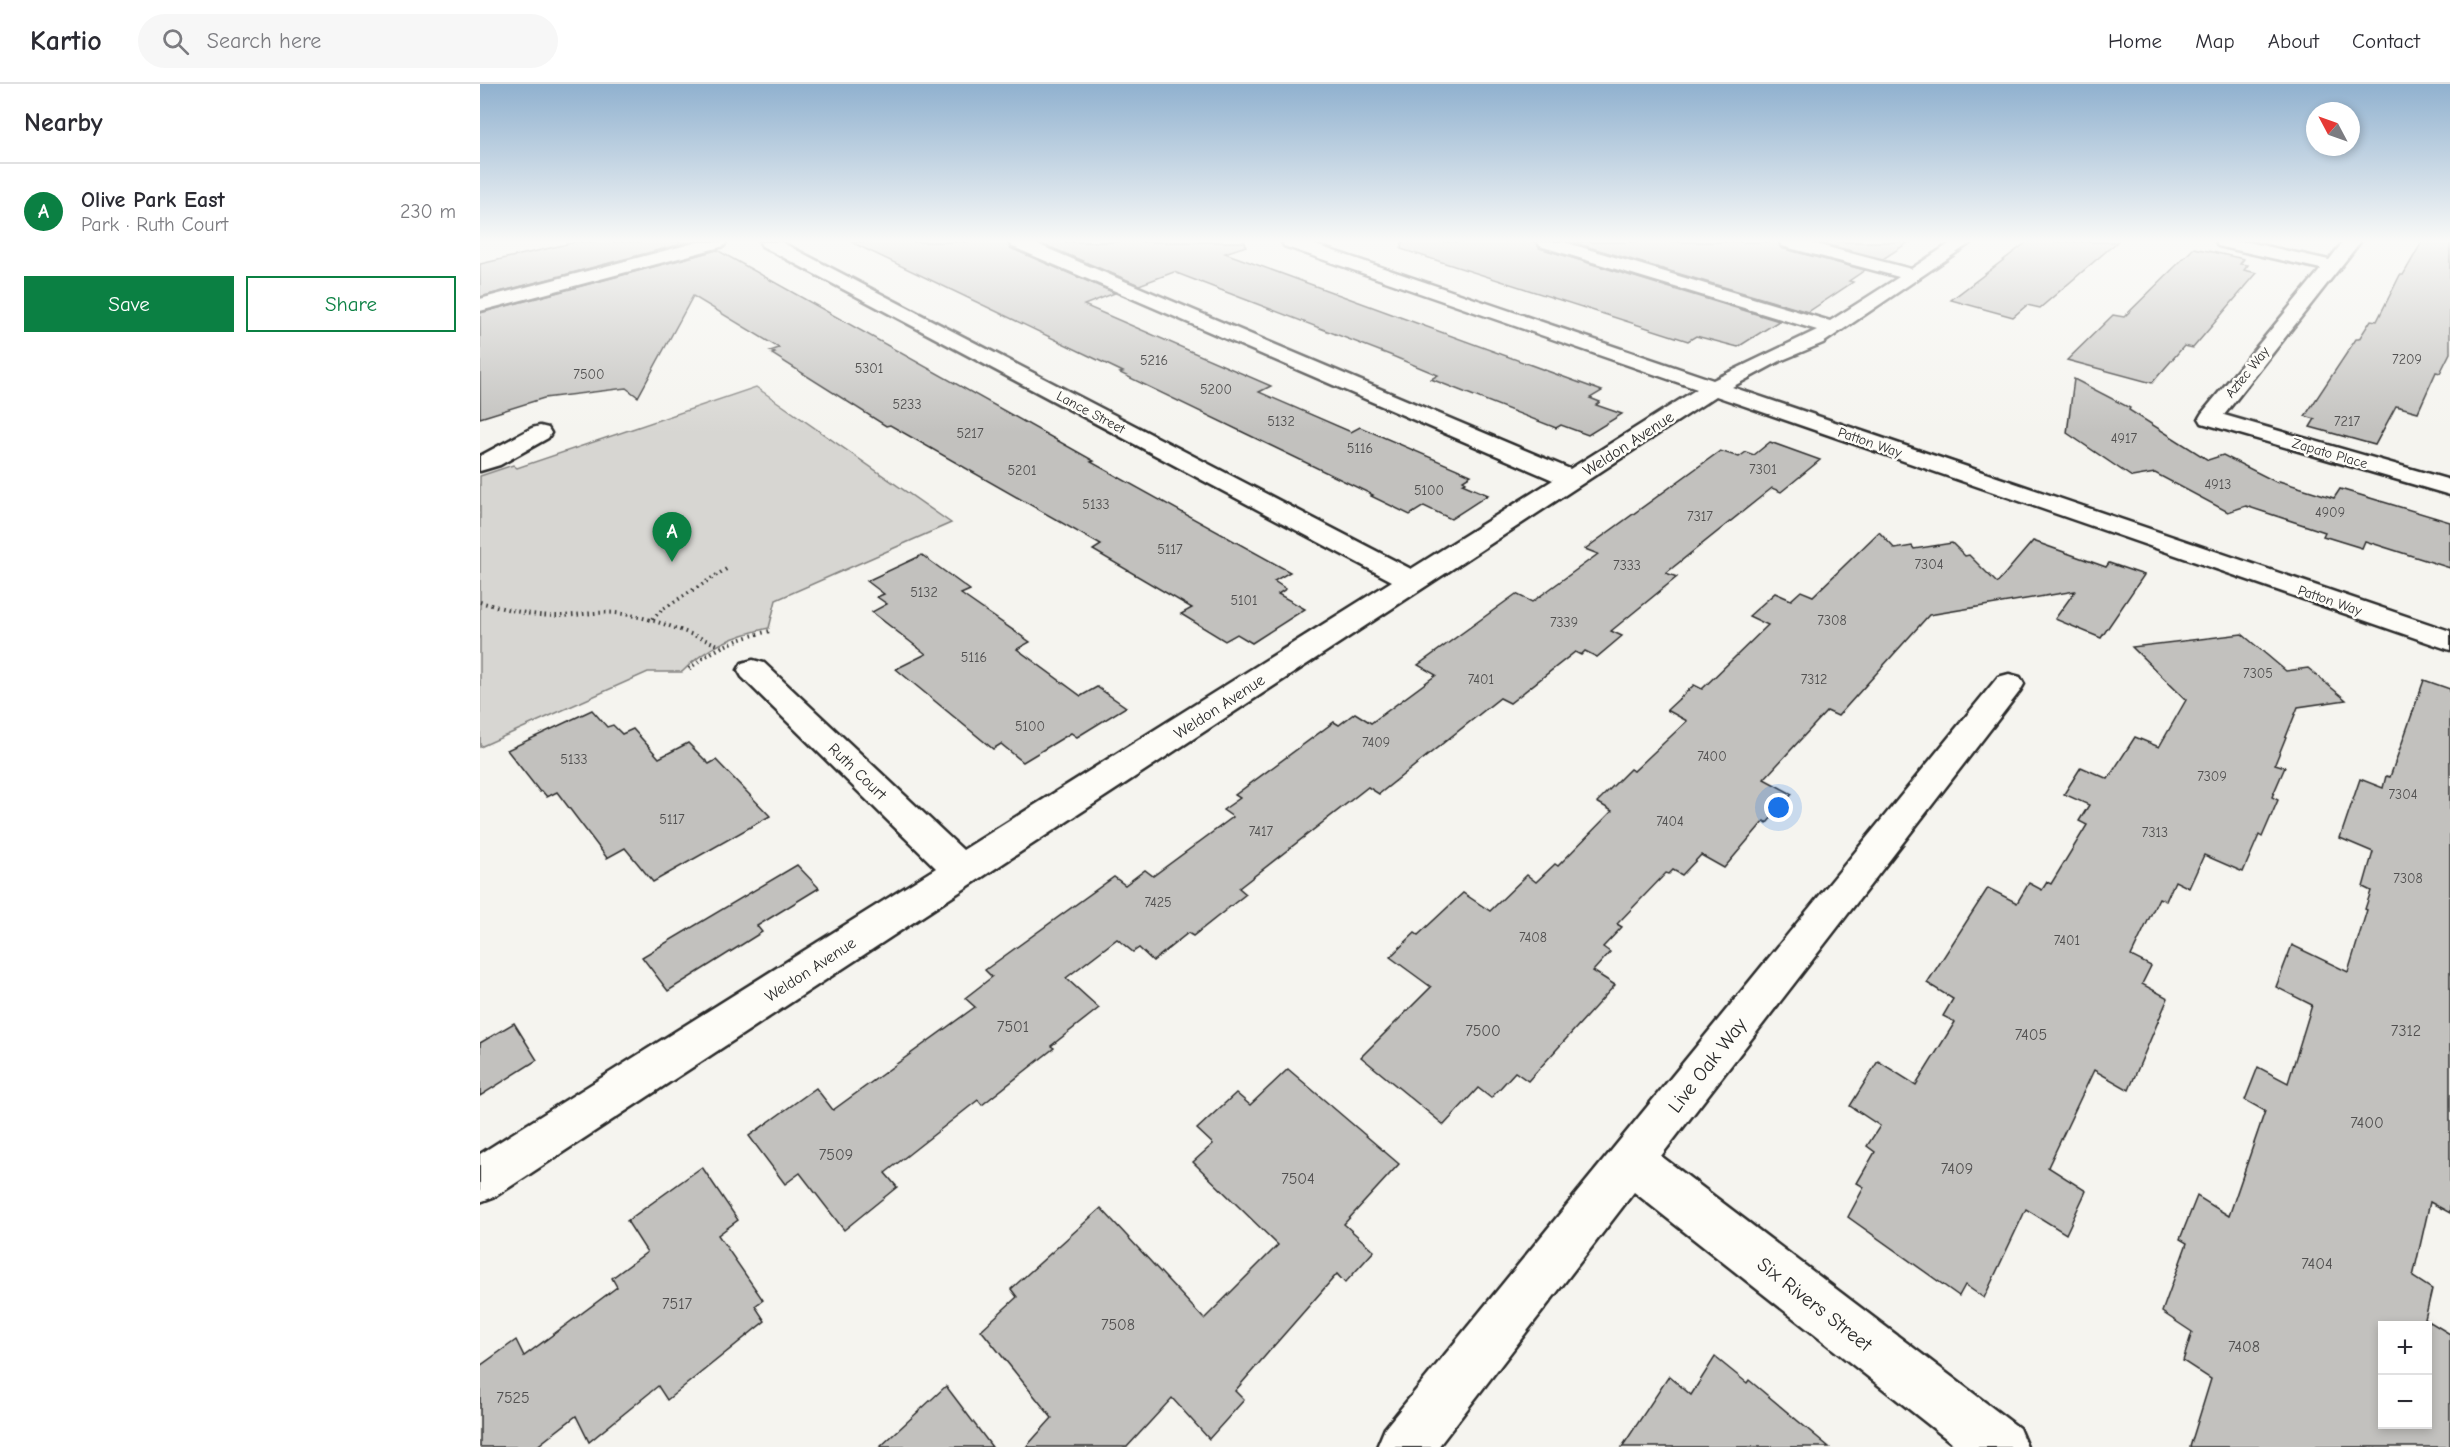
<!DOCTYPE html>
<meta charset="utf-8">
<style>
body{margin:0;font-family:"Comic Neue",sans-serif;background:#f7f7f7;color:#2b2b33}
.controls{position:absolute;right:18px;bottom:18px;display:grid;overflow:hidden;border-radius:0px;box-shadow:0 3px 9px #0003}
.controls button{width:54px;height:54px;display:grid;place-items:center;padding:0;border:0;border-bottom:2px solid #e1e1e2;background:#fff;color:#2b2b33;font:30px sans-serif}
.compass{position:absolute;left:1826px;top:18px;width:54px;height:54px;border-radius:50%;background:#fff;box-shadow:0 3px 9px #0003;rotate:311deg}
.you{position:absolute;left:1299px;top:724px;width:21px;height:21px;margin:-15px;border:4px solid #fff;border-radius:50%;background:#1a73e8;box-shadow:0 0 0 9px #1a73e833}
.badge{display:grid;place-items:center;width:39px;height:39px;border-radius:50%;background:#0b8043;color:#fff;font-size:20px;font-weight:700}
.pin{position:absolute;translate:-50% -50px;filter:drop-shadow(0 2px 3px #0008)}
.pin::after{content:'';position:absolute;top:32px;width:21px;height:18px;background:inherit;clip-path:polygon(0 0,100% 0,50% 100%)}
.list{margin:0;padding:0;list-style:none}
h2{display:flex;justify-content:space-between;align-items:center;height:78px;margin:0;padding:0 24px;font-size:26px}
h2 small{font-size:20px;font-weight:400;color:#7c7c81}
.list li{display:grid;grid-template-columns:39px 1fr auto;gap:18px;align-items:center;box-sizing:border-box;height:96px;padding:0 24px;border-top:2px solid #e1e1e2}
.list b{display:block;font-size:22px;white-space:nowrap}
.list p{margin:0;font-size:20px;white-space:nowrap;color:#7c7c81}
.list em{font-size:20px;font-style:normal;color:#7c7c81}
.actions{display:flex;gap:12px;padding:18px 24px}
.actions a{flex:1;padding:14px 0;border:2px solid #0b8043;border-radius:0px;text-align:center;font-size:21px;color:#0b8043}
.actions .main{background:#0b8043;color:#fff}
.icon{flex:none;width:33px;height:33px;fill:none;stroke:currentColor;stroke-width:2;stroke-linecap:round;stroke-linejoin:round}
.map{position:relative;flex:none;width:1970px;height:1363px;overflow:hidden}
header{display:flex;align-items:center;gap:36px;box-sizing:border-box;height:84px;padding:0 30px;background:#fff;border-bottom:2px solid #e1e1e2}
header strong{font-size:28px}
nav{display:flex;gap:33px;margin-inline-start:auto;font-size:21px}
.search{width:420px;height:54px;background:#f7f7f7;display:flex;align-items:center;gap:15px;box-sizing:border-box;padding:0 21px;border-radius:33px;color:#7c7c81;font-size:22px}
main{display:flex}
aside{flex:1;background:#fff}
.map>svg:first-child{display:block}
.green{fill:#d7d6d2;stroke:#81807e;stroke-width:1.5}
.building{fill:#c2c1be;stroke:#2b2b2b;stroke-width:1.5;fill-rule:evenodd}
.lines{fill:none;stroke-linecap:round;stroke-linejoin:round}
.minor-casing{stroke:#2b2b2b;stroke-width:5}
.path{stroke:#2b2b2b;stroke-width:4;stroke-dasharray:1.5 4;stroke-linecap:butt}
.minor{fill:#fdfcf7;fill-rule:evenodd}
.labels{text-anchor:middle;stroke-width:5;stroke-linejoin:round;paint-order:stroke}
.number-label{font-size:14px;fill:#515050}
.far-street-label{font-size:14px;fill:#2b2b2b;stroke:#fdfcf7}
.street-label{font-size:16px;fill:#2b2b2b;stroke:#fdfcf7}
.near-number-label{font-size:16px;fill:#515050}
.near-street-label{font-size:20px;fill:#2b2b2b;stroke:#fdfcf7}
</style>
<header>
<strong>Kartio</strong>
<div class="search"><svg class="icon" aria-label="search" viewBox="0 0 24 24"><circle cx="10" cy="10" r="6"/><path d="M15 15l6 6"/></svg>Search here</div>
<nav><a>Home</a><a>Map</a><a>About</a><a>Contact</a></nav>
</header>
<main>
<aside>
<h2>Nearby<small></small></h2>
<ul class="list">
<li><span class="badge">A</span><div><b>Olive Park East</b><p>Park · Ruth Court</p></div><em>230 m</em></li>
</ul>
<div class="actions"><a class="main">Save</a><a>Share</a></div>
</aside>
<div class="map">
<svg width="1970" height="1363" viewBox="0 0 1970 1363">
<rect width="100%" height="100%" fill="#f5f4ef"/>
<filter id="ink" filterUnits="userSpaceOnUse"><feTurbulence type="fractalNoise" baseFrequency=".0167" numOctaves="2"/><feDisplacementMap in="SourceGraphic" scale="12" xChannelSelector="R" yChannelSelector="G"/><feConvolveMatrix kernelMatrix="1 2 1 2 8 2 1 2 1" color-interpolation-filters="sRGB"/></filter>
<g filter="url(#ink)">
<path class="green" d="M 276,303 L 471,439 L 296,516 L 289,544 C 255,551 226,563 202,588 L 168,588 L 0,663 L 0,392 L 33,381 L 37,384 Z"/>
<g class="building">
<path d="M 96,158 L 209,158 L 0,213 L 0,180 Z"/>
<path d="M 371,158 L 527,158 L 530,164 L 635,209 L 604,221 L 791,302 L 779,308 L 871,348 L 880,343 L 991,391 L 983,396 L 986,398 L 982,400 L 1008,411 L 971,435 L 944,422 L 930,431 L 891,412 L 893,411 L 640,289 L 643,288 Z"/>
<path d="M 558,158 L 765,158 L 766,162 L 745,169 L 1122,307 L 1110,314 L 1120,318 L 1116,321 L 1142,330 L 1108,351 L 1081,341 L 1076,344 L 951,295 L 958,291 L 910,271 L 694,188 L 659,201 Z"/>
<path d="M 922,158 L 1056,158 L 1059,164 L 1299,237 L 1258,263 L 1216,252 L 1208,257 L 921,165 Z"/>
<path d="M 1092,158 L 1298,158 L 1301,164 L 1385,186 L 1369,197 L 1373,198 L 1328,228 Z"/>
<path d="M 1337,158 L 1429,158 L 1403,175 Z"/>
<path d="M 1547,158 L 1637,158 L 1560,224 L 1547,221 L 1533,233 L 1471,216 Z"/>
<path d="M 1942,158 L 1970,158 L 1970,269 L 1960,289 L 1956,288 L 1938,328 L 1916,322 L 1895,361 L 1830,343 L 1835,335 L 1825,332 L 1876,255 L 1879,255 L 1891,236 L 1897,237 L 1920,191 L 1923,191 Z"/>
<path d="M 1714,164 L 1764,175 L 1760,180 L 1768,181 L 1764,186 L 1777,189 L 1713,264 L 1704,262 L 1672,299 L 1587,276 L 1633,231 L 1644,233 Z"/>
<path d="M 237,166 L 614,377 L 611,378 L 810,488 L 794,497 L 806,505 L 798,510 L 825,525 L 772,559 L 757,550 L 745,557 L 701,530 L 712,524 L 613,466 L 621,461 L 410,341 L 406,342 L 292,270 L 295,269 L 290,267 L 299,264 L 213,212 L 158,313 L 146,304 L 64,314 L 0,334 L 0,229 Z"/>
<path d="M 1594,295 L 1650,324 L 1649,326 L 1728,376 L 1743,371 L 1798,399 L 1799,397 L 1854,414 L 1860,405 L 1970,438 L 1970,484 L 1885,457 L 1882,464 L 1843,452 L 1845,448 L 1766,422 L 1748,428 L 1675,389 L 1652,393 L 1587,349 Z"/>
<path d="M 1290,358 L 1340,376 L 1301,408 L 1292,404 L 1186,489 L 1197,493 L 1131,547 L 1142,552 L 1117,573 L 1105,567 L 1101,571 L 1095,568 L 1030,619 L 1020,614 L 899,710 L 888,703 L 759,804 L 766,810 L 713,852 L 708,849 L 673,877 L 659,864 L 653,868 L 637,855 L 586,894 L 619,924 L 571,962 L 574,964 L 502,1021 L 498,1016 L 405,1089 L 417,1103 L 364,1146 L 320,1089 L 305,1100 L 269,1052 L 336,1004 L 353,1026 L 495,923 L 485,914 L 512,893 L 505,886 L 634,793 L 645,801 L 665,786 L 673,792 L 753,733 L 743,726 L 760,714 L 755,711 L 854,638 L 859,641 L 875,629 L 891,639 L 956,591 L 938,581 L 1036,510 L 1052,518 L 1118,470 L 1105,465 L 1240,367 L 1259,373 L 1266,368 L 1274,371 Z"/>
<path d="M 1399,448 L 1415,465 L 1432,462 L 1434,465 L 1472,459 L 1485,472 L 1489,471 L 1517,499 L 1553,457 L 1626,483 L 1629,479 L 1664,491 L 1621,554 L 1575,535 L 1595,507 L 1449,531 L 1358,632 L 1347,627 L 1284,695 L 1312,710 L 1287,739 L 1284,737 L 1244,784 L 1221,771 L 1202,791 L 1193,786 L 1189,790 L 1186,789 L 1137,840 L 1142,843 L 1123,863 L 1130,868 L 1113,887 L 1135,901 L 1048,997 L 1035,988 L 1011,1014 L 998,1004 L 964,1041 L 881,973 L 951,903 L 910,873 L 935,849 L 938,851 L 983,809 L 1010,827 L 1047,791 L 1056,798 L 1075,780 L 1078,782 L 1132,727 L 1117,718 L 1150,685 L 1154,687 L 1207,637 L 1187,626 L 1214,601 L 1222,605 L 1288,541 L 1269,532 L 1295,509 L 1311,516 L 1321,507 L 1333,512 Z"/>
<path d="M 442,471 L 490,506 L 481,510 L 550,558 L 537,565 L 601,612 L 617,603 L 646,623 L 597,653 L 591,649 L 543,678 L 521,660 L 513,665 L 416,585 L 446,570 L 392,528 L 407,520 L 397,513 L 404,510 L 387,497 Z"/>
<path d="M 1762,550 L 1806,587 L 1828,584 L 1866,616 L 1818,623 L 1795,680 L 1805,683 L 1792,713 L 1798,716 L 1782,753 L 1779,751 L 1763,788 L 1724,771 L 1709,804 L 1695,797 L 1686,817 L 1679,814 L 1651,872 L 1671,882 L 1662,900 L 1688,914 L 1649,1006 L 1614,986 L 1568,1083 L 1606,1107 L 1586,1150 L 1546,1125 L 1504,1214 L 1485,1201 L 1479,1212 L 1368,1133 L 1384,1103 L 1377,1099 L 1395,1068 L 1387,1062 L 1400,1042 L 1370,1022 L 1398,977 L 1436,1001 L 1475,938 L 1463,932 L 1473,915 L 1447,899 L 1508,804 L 1537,819 L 1549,799 L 1562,806 L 1567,798 L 1571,800 L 1607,741 L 1599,737 L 1609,721 L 1584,710 L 1601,683 L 1628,695 L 1655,653 L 1679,663 L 1706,616 L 1652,563 Z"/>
<path d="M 1944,596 L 1970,605 L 1970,1129 L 1950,1118 L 1933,1193 L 1952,1205 L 1945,1235 L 1970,1250 L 1970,1363 L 1710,1363 L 1731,1295 L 1703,1277 L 1712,1248 L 1682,1228 L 1707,1159 L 1700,1155 L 1717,1112 L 1749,1132 L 1785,1027 L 1765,1016 L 1778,983 L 1808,999 L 1832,921 L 1796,903 L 1812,861 L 1868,888 L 1887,826 L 1885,825 L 1891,807 L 1883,803 L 1893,768 L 1860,754 L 1880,695 L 1903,704 L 1906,692 L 1910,693 ZM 1902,1242 L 1947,1242 L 1947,1341 L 1902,1341 Z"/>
<path d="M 112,626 L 127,643 L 133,641 L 142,650 L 153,645 L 179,674 L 208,659 L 229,680 L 236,676 L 290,732 L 173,798 L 145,764 L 127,774 L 77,708 L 67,713 L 62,707 L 60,708 L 27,666 Z"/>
<path d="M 317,781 L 339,804 L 277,842 L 282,848 L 188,907 L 162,873 Z"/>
<path d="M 34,939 L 57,976 L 0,1012 L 0,959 Z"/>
<path d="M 808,985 L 919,1080 L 864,1140 L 894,1167 L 865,1199 L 857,1190 L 792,1264 L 755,1307 L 764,1316 L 729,1355 L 692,1314 L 647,1363 L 546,1363 L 572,1334 L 501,1246 L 537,1213 L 531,1205 L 621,1124 L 724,1235 L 798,1161 L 713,1078 L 733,1060 L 717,1045 L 756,1009 L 770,1021 Z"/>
<path d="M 222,1083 L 258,1136 L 238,1151 L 283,1216 L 275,1222 L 285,1237 L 187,1316 L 178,1302 L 109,1358 L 96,1332 L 56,1363 L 0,1363 L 0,1282 L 36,1256 L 44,1272 L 137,1203 L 132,1194 L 167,1168 L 147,1137 Z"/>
<path d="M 1235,1273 L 1267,1299 L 1269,1296 L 1349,1363 L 1142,1363 L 1189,1292 L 1211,1311 Z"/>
<path d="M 466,1302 L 512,1363 L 400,1363 Z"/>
</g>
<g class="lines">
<g class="minor-casing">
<g id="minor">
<path d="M 218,158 L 246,158 L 244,162 L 0,227 L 0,215 Z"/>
<path d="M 280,158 L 301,158 L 931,485 L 1073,396 L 531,162 L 529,158 L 552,158 L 1090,385 L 1217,305 L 804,162 L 802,158 L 827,158 L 1233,296 L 1337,246 L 1060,162 L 1058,158 L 1084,158 L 1350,237 L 1419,193 L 1302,162 L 1300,158 L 1328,158 L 1431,185 L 1472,158 L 1492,158 L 1343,259 L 1300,277 L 1252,303 L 1970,547 L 1970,566 L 1236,312 L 16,1112 L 0,1118 L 0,1070 L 456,784 L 262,593 L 258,586 L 262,579 L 273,576 L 284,579 L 483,766 L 912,497 L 282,162 Z"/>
<path d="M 1736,158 L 1768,158 L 1849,176 L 1863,158 L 1880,158 L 1744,331 L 1970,396 L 1970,411 L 1722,339 L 1719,334 L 1722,329 L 1841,185 L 1738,162 Z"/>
<path d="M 60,342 L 68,344 L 71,349 L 68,354 L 20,381 L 0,387 L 0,372 L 52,344 Z"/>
<path d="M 1529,590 L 1540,593 L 1544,600 L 1540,607 L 1181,1072 L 1539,1344 L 1547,1363 L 1477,1363 L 1154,1108 L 958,1363 L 897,1363 L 905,1344 L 1518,593 Z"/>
</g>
</g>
<g class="path">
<path d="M 0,518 C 25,525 51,532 77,532 C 96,532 116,527 136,529 C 173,533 207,549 241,562"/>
<path d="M 172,535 L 183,525 L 248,484"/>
<path d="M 209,585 C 233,564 259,554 290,547"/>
</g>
<use href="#minor" class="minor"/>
</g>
</g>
<linearGradient id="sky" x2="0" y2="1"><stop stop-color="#90b1cf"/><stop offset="0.45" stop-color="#fafaf8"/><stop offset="1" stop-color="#fafaf8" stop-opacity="0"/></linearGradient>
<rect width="1970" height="349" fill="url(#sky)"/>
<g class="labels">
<g class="number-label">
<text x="1927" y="280">7209</text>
<text x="674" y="281">5216</text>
<text x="389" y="289">5301</text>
<text x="109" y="295">7500</text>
<text x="736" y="310">5200</text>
<text x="427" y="325">5233</text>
<text x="801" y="342">5132</text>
<text x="1867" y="342">7217</text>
<text x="490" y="354">5217</text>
<text x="1644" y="359">4917</text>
<text x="880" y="369">5116</text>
<text x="1283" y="390">7301</text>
<text x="542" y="391">5201</text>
<text x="1738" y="405">4913</text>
<text x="949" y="411">5100</text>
<text x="616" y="425">5133</text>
<text x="1850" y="433">4909</text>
<text x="1220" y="437">7317</text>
<text x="690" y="470">5117</text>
<text x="1449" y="485">7304</text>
<text x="1147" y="486">7333</text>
<text x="444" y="513">5132</text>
<text x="764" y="521">5101</text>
<text x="1352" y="541">7308</text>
<text x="1084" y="543">7339</text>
<text x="494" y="578">5116</text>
<text x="1778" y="594">7305</text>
<text x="1001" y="600">7401</text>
<text x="1334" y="600">7312</text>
<text x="550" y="647">5100</text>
<text x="896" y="663">7409</text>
<text x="1232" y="677">7400</text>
<text x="94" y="680">5133</text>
<text x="1732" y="697">7309</text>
<text x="1923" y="715">7304</text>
<text x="192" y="740">5117</text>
<text x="1190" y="742">7404</text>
<text x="781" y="752">7417</text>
<text x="1675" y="753">7313</text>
<text x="1928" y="799">7308</text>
<text x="678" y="823">7425</text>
<text x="1053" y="858">7408</text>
<text x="1587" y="861">7401</text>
</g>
<g class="far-street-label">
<text transform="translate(1767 288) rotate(-51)" y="5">Aztec Way</text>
<text transform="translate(611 328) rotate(28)" y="5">Lance Street</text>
<text transform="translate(1390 358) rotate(19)" y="5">Patton Way</text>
<text transform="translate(1850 369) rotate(16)" y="5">Zapato Place</text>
<text transform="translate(1850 516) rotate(19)" y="5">Patton Way</text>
</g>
<g class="street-label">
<text transform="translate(1148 359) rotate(-33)" y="6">Weldon Avenue</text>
<text transform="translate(739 622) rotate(-33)" y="6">Weldon Avenue</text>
<text transform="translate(378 687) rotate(44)" y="6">Ruth Court</text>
<text transform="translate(330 885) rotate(-33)" y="6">Weldon Avenue</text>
</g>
<g class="near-number-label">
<text x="533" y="948">7501</text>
<text x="1003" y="952">7500</text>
<text x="1926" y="952">7312</text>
<text x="1551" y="956">7405</text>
<text x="1887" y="1044">7400</text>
<text x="356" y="1076">7509</text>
<text x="1477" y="1090">7409</text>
<text x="818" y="1100">7504</text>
<text x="1837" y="1185">7404</text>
<text x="197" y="1225">7517</text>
<text x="638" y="1246">7508</text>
<text x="1764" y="1268">7408</text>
<text x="33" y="1319">7525</text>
</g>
<g class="near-street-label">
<text transform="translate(1227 981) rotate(-52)" y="7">Live Oak Way</text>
<text transform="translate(1335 1220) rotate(38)" y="7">Six Rivers Street</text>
</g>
</g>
</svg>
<div class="controls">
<button>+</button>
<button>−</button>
</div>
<svg class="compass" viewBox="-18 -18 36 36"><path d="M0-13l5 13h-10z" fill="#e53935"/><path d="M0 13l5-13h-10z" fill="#7c7c81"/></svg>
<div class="you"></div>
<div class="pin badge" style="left:192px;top:478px">A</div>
</div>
</main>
